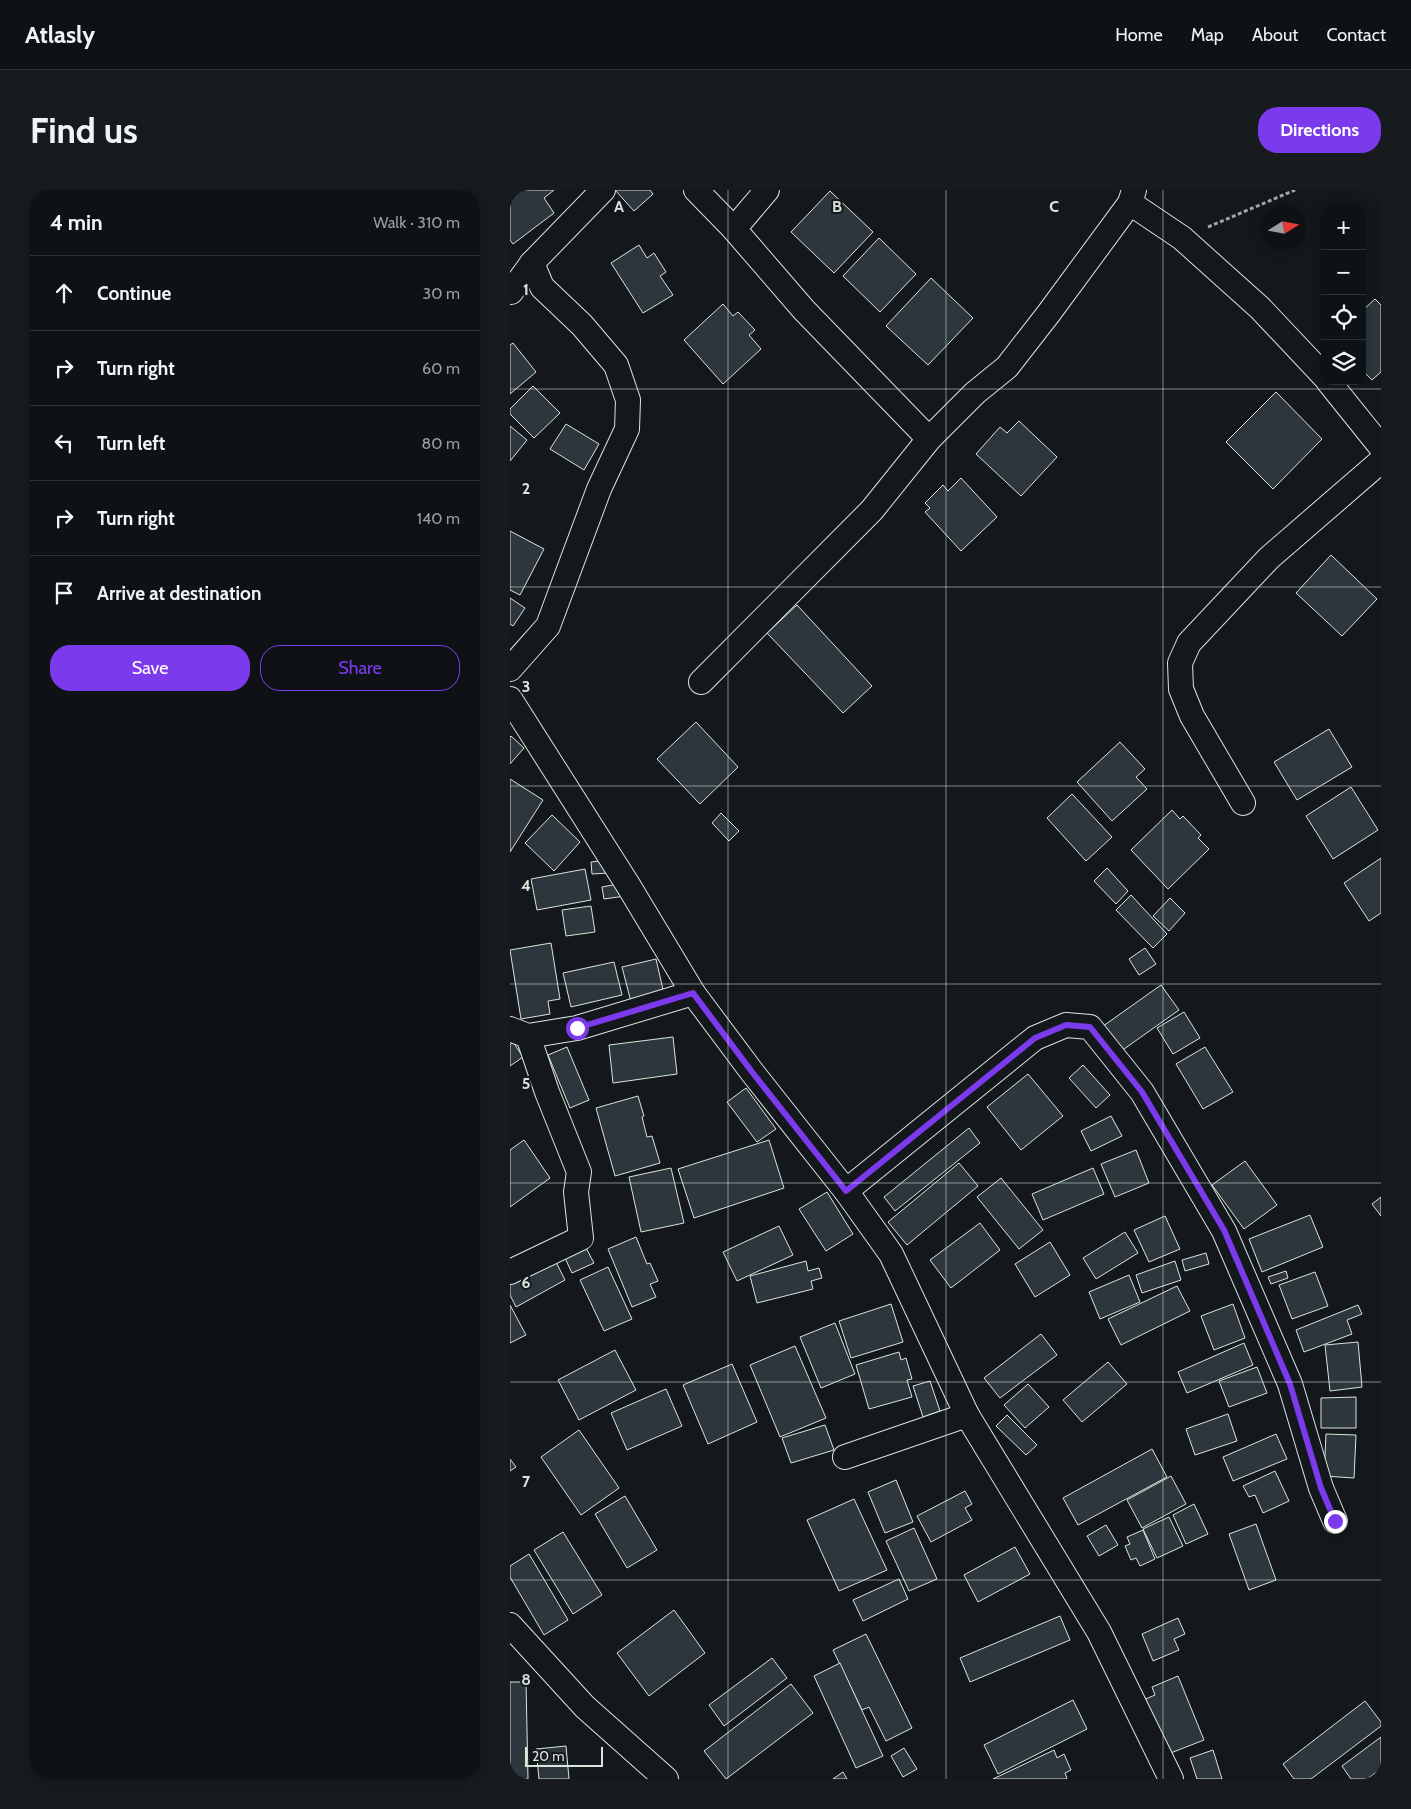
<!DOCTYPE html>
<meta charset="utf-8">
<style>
body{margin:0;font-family:Cabin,sans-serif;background:#181b1e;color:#f1f3f6}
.controls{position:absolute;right:15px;top:15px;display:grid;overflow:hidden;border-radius:10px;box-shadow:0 2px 12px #0003}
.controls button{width:45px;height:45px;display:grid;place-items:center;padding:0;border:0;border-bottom:1px solid #2f3234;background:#0f1215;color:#f1f3f6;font:25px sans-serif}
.compass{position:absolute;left:751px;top:15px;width:45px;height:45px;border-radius:50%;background:#0f1215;box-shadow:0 2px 12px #0003;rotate:79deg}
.scale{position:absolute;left:15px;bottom:12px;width:78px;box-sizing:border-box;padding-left:5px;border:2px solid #d8e6dc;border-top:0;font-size:14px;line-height:18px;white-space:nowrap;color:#d8e6dc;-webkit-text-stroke:4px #14181c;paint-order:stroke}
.stop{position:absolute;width:15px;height:15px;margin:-11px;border:4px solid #7c3aed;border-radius:50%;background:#fff}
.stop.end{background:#7c3aed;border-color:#fff;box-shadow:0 1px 5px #0008}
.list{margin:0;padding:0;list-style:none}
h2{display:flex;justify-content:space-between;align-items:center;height:65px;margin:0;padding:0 20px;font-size:21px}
h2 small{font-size:16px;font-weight:400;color:#9b9ea0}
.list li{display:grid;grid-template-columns:32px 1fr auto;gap:15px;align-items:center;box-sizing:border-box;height:75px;padding:0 20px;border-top:1px solid #2f3234}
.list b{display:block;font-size:19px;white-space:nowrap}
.list em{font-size:16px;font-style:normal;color:#9b9ea0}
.actions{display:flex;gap:10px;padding:15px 20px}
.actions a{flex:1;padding:11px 0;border:1px solid #7c3aed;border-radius:20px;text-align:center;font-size:18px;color:#7c3aed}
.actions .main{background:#7c3aed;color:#fff}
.icon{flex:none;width:28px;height:28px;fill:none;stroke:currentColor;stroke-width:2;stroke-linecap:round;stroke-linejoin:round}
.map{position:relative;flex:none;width:871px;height:1589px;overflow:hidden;border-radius:20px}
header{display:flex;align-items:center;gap:30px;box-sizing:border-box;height:70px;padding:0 25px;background:#0f1215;border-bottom:1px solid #2f3234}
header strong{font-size:24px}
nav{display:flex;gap:28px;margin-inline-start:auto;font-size:18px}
.intro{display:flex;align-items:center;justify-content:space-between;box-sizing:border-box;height:120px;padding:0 30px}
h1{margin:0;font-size:35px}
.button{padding:12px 22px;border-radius:20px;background:#7c3aed;color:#fff;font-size:18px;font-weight:700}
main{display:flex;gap:30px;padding:0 30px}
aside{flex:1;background:#0f1215;border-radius:20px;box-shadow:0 2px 12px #0003}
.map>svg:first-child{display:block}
.building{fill:#2c363c;stroke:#d8e6dc}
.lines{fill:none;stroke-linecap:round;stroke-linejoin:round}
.minor-casing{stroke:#d8e6dc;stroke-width:26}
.path{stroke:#9da8a2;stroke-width:3;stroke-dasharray:4 2.5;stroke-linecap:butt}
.minor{stroke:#14181c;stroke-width:24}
.route{stroke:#7c3aed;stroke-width:6}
.grid{fill:none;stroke:#d8e6dc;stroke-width:1;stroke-opacity:0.55}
.grid-label{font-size:16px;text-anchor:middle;font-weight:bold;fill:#d8e6dc;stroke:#14181c;stroke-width:4;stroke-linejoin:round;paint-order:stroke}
</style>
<header>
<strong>Atlasly</strong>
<nav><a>Home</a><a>Map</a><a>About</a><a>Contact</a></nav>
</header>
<div class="intro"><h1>Find us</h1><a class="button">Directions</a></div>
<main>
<aside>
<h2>4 min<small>Walk · 310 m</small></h2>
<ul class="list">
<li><svg class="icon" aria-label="ahead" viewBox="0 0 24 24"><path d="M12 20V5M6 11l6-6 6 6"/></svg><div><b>Continue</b></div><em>30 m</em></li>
<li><svg class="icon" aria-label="right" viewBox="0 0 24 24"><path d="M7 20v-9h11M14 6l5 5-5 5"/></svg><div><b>Turn right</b></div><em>60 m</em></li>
<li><svg class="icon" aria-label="left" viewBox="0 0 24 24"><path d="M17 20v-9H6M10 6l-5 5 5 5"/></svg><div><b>Turn left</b></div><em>80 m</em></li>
<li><svg class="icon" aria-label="right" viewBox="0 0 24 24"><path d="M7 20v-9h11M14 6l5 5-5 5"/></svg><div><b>Turn right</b></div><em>140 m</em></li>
<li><svg class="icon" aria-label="arrive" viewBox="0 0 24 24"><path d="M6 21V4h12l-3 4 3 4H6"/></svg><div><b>Arrive at destination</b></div></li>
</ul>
<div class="actions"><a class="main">Save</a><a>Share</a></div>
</aside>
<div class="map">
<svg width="871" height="1589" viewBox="0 0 871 1589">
<rect width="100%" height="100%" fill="#14181c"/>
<g class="building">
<path d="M 9,0 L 44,0 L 34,8 L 44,23 L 3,54 L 0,50 L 0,7 Z"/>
<path d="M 105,0 L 140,0 L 143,4 L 124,21 Z"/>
<path d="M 320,1 L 363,42 L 324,83 L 281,42 Z"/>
<path d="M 369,48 L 406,84 L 370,122 L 333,86 Z"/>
<path d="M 129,55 L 137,68 L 144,63 L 156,82 L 150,86 L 163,105 L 133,123 L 101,73 Z"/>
<path d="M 421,88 L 463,128 L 418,175 L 376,136 Z"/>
<path d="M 865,109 L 871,115 L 871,182 L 862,190 L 852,180 L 852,121 Z"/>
<path d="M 213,114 L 223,126 L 228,122 L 245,140 L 239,145 L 251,159 L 213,194 L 174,150 Z"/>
<path d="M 3,153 L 26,182 L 0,204 L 0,155 Z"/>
<path d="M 23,196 L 50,223 L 24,248 L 0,224 L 0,219 Z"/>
<path d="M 766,202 L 812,249 L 763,299 L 716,252 Z"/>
<path d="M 509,231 L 547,267 L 511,306 L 466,264 L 490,237 L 497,243 Z"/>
<path d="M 56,234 L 89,254 L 74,280 L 40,259 Z"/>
<path d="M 0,236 L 17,250 L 0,271 Z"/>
<path d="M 451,288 L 487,327 L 451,361 L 415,322 L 420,318 L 415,313 L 433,295 L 438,301 Z"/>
<path d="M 0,341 L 34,359 L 10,405 L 0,400 Z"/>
<path d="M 821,365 L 867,409 L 832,446 L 786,403 Z"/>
<path d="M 0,408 L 15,418 L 3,436 L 0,434 Z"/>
<path d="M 287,415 L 362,496 L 333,523 L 257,443 Z"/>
<path d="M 186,532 L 228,577 L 190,614 L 147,569 Z"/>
<path d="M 819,539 L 842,577 L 787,610 L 764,572 Z"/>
<path d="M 1,546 L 14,558 L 0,574 L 0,547 Z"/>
<path d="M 610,552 L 635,579 L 626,587 L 637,599 L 602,631 L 567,592 Z"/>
<path d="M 0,589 L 33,610 L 0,662 Z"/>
<path d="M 841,597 L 868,640 L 823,669 L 796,626 Z"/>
<path d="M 562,604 L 602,647 L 576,671 L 537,628 Z"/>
<path d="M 662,620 L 670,629 L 673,626 L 691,645 L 688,648 L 699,659 L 658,699 L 621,660 Z"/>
<path d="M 211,623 L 229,641 L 219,651 L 202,633 Z"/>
<path d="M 42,625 L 70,652 L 44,681 L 15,653 Z"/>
<path d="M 871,668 L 871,723 L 859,731 L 834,693 Z"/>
<path d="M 98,670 L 99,683 L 82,684 L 81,672 Z"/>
<path d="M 597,678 L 618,701 L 606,714 L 584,691 Z"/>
<path d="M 75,679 L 81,710 L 27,720 L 21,689 Z"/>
<path d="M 113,693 L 115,706 L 94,709 L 92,697 Z"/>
<path d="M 621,705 L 657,744 L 643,758 L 606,720 Z"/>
<path d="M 660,708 L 675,723 L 659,741 L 643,726 Z"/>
<path d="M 81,716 L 85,742 L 56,746 L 52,720 Z"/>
<path d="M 41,753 L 50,809 L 38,811 L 40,824 L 11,829 L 0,760 Z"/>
<path d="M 635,758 L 646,774 L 629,785 L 619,769 Z"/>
<path d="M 146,769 L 154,804 L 121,812 L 112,777 Z"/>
<path d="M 104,772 L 112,805 L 61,817 L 53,783 Z"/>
<path d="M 651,795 L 669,820 L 607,864 L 589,839 Z"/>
<path d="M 674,822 L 690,848 L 663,864 L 647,838 Z"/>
<path d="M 163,847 L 167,884 L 103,893 L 99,855 Z"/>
<path d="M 3,852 L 13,867 L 0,876 L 0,855 Z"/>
<path d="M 57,857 L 79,910 L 60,918 L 38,865 Z"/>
<path d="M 695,857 L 723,902 L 693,919 L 666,874 Z"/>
<path d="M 573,875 L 600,905 L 586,918 L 559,888 Z"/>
<path d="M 518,884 L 553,926 L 511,960 L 477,917 Z"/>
<path d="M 236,898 L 266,939 L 247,952 L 217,912 Z"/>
<path d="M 128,906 L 134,926 L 132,927 L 137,947 L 142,946 L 150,973 L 105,986 L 86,918 Z"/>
<path d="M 601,926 L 612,946 L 581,961 L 571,941 Z"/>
<path d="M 459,938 L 470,953 L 385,1021 L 374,1007 Z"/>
<path d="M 14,950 L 40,988 L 0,1017 L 0,960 Z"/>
<path d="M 259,950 L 274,998 L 184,1028 L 168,979 Z"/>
<path d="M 626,960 L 639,993 L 605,1007 L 591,974 Z"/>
<path d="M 735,971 L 767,1015 L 734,1039 L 702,995 Z"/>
<path d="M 449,973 L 468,996 L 397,1055 L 378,1032 Z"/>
<path d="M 161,978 L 174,1033 L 131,1042 L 119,987 Z"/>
<path d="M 583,978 L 594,1004 L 533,1030 L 522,1004 Z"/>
<path d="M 491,988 L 533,1040 L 509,1059 L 467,1007 Z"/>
<path d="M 317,1002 L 343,1044 L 316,1061 L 289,1019 Z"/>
<path d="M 871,1007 L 871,1026 L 862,1014 Z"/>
<path d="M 800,1025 L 813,1057 L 752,1082 L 739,1049 Z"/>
<path d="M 655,1026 L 670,1059 L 639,1072 L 624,1040 Z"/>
<path d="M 470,1033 L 490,1060 L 441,1098 L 420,1070 Z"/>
<path d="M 269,1036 L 283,1065 L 227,1091 L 213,1062 Z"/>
<path d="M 615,1042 L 628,1063 L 586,1089 L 573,1068 Z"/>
<path d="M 126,1047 L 137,1074 L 140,1073 L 148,1091 L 140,1094 L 146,1107 L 122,1117 L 98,1059 Z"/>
<path d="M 540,1052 L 560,1085 L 525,1107 L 505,1074 Z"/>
<path d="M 75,1056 L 84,1073 L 62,1083 L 54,1066 Z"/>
<path d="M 696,1063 L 699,1074 L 675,1081 L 672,1070 Z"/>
<path d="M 44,1068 L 55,1090 L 6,1117 L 0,1105 L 0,1092 Z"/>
<path d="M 296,1071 L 298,1081 L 309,1078 L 312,1088 L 301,1091 L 303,1099 L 247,1113 L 240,1086 Z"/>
<path d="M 665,1071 L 671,1090 L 632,1103 L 626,1085 Z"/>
<path d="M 98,1077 L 122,1129 L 94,1141 L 70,1090 Z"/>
<path d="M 776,1081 L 778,1088 L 761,1094 L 758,1087 Z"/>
<path d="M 805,1082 L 818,1116 L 782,1129 L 769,1095 Z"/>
<path d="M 619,1085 L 630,1112 L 590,1129 L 579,1102 Z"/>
<path d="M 667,1096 L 680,1121 L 611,1155 L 598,1129 Z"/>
<path d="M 381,1114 L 393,1152 L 341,1168 L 329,1131 Z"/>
<path d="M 723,1114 L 735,1148 L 704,1160 L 691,1126 Z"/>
<path d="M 0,1115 L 16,1145 L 0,1153 Z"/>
<path d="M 848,1115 L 852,1124 L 837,1130 L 842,1144 L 794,1162 L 786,1140 Z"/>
<path d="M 325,1133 L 345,1184 L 311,1198 L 290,1147 Z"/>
<path d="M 531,1144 L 547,1165 L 490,1208 L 474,1188 Z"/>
<path d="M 848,1152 L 852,1197 L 820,1201 L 815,1155 Z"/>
<path d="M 734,1153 L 743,1175 L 677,1203 L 668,1182 Z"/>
<path d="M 285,1156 L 316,1228 L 270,1247 L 240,1175 Z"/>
<path d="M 105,1160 L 126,1200 L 69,1230 L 48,1190 Z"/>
<path d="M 389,1162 L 391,1170 L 396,1168 L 402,1189 L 397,1190 L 402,1207 L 359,1219 L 346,1175 Z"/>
<path d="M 598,1172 L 617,1194 L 572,1232 L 553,1210 Z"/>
<path d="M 222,1174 L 247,1232 L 198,1254 L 173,1195 Z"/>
<path d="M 747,1177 L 757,1203 L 719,1217 L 709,1191 Z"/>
<path d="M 420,1191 L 430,1221 L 413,1227 L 403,1196 Z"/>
<path d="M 518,1194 L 539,1217 L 515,1238 L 494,1215 Z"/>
<path d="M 156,1199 L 172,1236 L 117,1260 L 101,1223 Z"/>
<path d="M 846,1207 L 846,1238 L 811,1238 L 811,1208 Z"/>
<path d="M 718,1224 L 727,1251 L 685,1265 L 676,1239 Z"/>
<path d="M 497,1225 L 527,1255 L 516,1265 L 486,1236 Z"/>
<path d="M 315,1235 L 324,1260 L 281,1273 L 272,1248 Z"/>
<path d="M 69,1240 L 109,1298 L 71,1325 L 31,1267 Z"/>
<path d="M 766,1244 L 777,1269 L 723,1291 L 713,1267 Z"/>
<path d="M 816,1244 L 846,1245 L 844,1288 L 814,1286 Z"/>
<path d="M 642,1259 L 657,1287 L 568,1335 L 553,1308 Z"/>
<path d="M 0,1269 L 6,1277 L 0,1281 Z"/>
<path d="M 765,1281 L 779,1311 L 753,1323 L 745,1305 L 739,1307 L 733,1296 Z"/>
<path d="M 661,1286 L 676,1314 L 632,1338 L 617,1310 Z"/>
<path d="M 386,1290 L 403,1332 L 375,1343 L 358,1302 Z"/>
<path d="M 455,1301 L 462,1314 L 455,1318 L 462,1330 L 421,1352 L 407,1326 Z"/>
<path d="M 115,1306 L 147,1360 L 117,1378 L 85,1324 Z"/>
<path d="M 344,1309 L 377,1380 L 329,1401 L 297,1330 Z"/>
<path d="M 684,1314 L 698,1344 L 676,1354 L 663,1325 Z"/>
<path d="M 659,1327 L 673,1356 L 647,1368 L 633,1339 Z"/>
<path d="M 746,1334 L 766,1390 L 739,1400 L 719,1344 Z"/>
<path d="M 596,1335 L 608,1355 L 589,1366 L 577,1346 Z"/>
<path d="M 404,1338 L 427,1389 L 399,1401 L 376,1351 Z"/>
<path d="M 633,1340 L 645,1369 L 630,1376 L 626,1368 L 621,1370 L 615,1356 L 620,1354 L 617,1347 Z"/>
<path d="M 53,1342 L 92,1405 L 63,1424 L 24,1360 Z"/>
<path d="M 505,1357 L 520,1384 L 468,1412 L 454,1385 Z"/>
<path d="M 19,1364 L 58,1430 L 34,1445 L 0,1387 L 0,1376 Z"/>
<path d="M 389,1389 L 398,1409 L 353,1431 L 343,1410 Z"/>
<path d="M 164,1420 L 195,1463 L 139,1506 L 107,1463 Z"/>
<path d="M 550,1426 L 560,1450 L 460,1492 L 450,1468 Z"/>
<path d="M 668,1428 L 675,1444 L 664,1449 L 669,1460 L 643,1471 L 632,1444 Z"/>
<path d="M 356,1444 L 402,1538 L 376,1551 L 359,1517 L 352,1520 L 323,1460 Z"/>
<path d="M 262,1468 L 277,1488 L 214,1536 L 199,1515 Z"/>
<path d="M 330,1473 L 373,1566 L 346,1578 L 304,1486 Z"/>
<path d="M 668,1486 L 694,1550 L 653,1566 L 631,1511 L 645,1505 L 642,1497 Z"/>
<path d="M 0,1492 L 16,1492 L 18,1589 L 0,1589 Z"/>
<path d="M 281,1494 L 303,1523 L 216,1589 L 194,1561 Z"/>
<path d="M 563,1510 L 577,1539 L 488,1584 L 474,1555 Z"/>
<path d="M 855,1511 L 871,1532 L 871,1536 L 801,1589 L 784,1589 L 773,1574 Z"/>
<path d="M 871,1547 L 871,1579 L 857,1589 L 841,1589 L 832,1576 Z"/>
<path d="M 56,1556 L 59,1589 L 29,1589 L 26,1559 Z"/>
<path d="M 394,1558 L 407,1579 L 393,1587 L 381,1566 Z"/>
<path d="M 544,1560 L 547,1568 L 554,1564 L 561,1580 L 555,1583 L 557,1588 L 556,1589 L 483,1589 Z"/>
<path d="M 703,1560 L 712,1589 L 687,1589 L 680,1568 Z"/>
<path d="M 333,1582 L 337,1589 L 323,1589 Z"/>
</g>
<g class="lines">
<g class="minor-casing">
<g id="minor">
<path d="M 186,0 L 224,39 L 294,120 L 419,249"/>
<path d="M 620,13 L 672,48 L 750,118 L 815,187"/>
<path d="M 224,39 L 257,0"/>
<path d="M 0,102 L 1,102 L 22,73"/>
<path d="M 818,191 L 871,257"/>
<path d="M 0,479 L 38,436 L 89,299 L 117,239 L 118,210 L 106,175 L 72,135 L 32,97 L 22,73 L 93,0"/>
<path d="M 191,492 L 362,320 L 419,249 L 465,203 L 497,177 L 539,123 L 620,13 L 624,0"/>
<path d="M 0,509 L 118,695 L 183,803 L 242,882 L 336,1001 L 381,1064 L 457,1225 L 589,1442 L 661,1589"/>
<path d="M 733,613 L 682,526 L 671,499 L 670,473 L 679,453 L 759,368 L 871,271"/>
<path d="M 0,839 L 18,846 L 67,838 L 183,803"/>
<path d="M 336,1001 L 525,848 L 556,835 L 580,837 L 632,902 L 714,1041 L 780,1194 L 811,1298 L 825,1331"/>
<path d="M 0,1082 L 71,1048 L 66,1002 L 69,982 L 37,902 L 18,846"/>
<path d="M 335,1267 L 457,1225"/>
<path d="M 0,1435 L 75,1517 L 156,1589"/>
</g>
</g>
<path class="path" d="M 698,37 L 785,0"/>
<use href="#minor" class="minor"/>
</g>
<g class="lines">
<path class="route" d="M 67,838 L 183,803 L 242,882 L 336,1001 L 525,848 L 556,835 L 580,837 L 632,902 L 714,1040 L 780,1194 L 811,1298 L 825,1331"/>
</g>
<path class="grid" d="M 218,0 L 218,1589M 436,0 L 436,1589M 653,0 L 653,1589M 0,199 L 871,199M 0,397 L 871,397M 0,596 L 871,596M 0,794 L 871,794M 0,993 L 871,993M 0,1192 L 871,1192M 0,1390 L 871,1390"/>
<g class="grid-label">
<text x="109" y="22">A</text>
<text x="327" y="22">B</text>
<text x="544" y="22">C</text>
<text x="16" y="105">1</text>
<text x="16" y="304">2</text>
<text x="16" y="502">3</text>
<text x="16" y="701">4</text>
<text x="16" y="899">5</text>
<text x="16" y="1098">6</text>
<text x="16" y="1297">7</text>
<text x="16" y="1495">8</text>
</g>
</svg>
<div class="controls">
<button>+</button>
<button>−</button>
<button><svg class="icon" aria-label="locate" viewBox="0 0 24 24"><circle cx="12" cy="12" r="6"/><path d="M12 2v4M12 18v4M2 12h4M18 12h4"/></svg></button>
<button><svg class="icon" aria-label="layers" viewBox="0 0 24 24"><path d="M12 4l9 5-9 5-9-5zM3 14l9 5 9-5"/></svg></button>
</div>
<svg class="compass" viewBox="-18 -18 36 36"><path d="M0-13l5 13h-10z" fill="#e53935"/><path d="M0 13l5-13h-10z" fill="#9b9ea0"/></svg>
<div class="scale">20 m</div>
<div class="stop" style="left:67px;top:838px"></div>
<div class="stop end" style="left:825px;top:1331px"></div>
</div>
</main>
